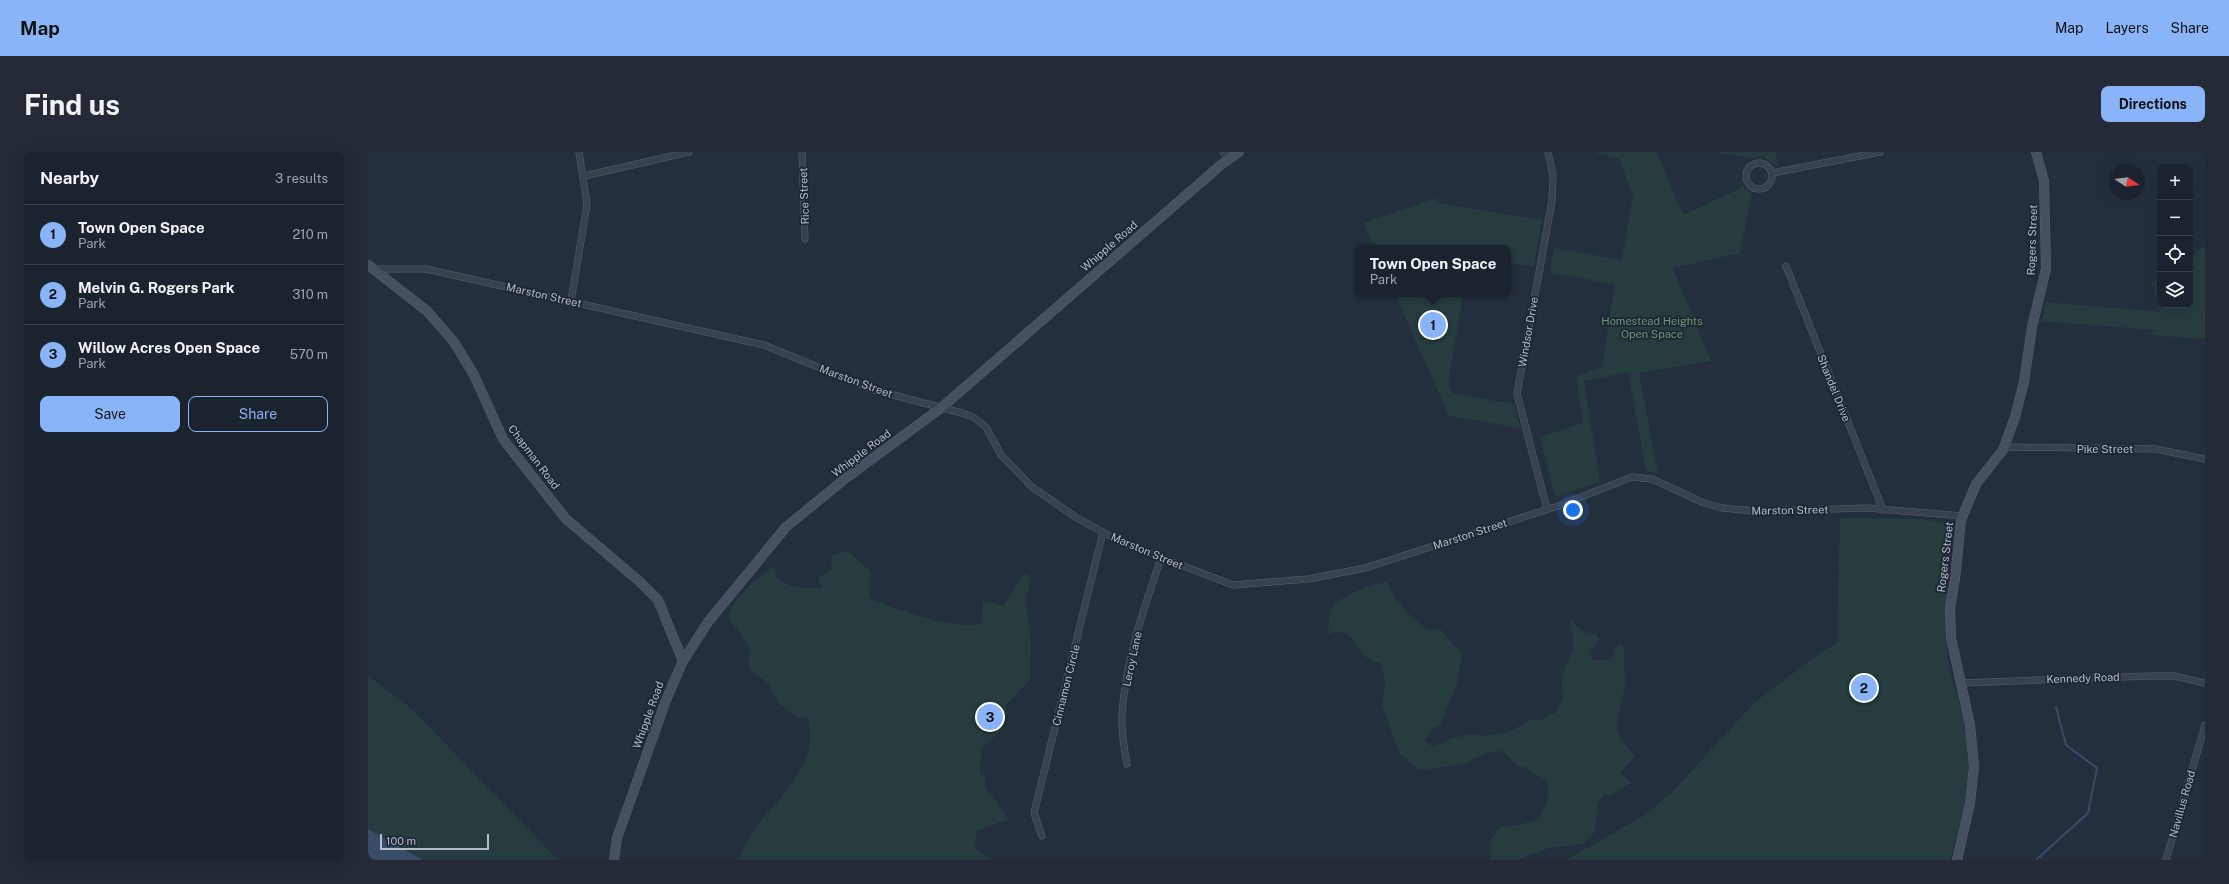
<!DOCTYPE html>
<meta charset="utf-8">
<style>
body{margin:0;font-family:"Public Sans",sans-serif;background:#242b36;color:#f1f3f6}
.controls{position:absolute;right:12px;top:12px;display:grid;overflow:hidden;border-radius:8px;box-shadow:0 4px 16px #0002}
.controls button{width:36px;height:36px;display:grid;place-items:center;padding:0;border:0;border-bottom:1px solid #39404a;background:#1b232e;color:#f1f3f6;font:20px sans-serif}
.compass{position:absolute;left:1741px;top:12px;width:36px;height:36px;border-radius:50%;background:#1b232e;box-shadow:0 4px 16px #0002;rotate:103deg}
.scale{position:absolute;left:12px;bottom:10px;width:109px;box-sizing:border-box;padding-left:4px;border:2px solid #b4bcc9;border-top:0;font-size:11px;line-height:14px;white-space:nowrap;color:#b4bcc9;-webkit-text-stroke:3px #1d2633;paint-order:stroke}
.you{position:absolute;left:1205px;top:358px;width:14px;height:14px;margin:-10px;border:3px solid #fff;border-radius:50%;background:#1a73e8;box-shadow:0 0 0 6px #1a73e833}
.badge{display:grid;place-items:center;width:26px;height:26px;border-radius:50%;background:#8ab4f8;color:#111;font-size:13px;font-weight:700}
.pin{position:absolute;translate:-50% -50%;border:2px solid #fff;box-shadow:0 1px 4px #0006}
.popup{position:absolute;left:987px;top:93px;width:156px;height:52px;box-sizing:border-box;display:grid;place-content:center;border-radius:8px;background:#1b232e;filter:drop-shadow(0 1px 3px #0005);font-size:13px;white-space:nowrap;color:#a0a4aa}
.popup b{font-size:15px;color:#f1f3f6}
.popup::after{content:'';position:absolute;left:50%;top:100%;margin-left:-8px;border:8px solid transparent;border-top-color:#1b232e}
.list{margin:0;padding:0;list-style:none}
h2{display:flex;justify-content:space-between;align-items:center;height:52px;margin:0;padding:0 16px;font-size:17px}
h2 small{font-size:13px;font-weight:400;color:#a0a4aa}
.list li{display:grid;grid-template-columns:26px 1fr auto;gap:12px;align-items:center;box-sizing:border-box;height:60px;padding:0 16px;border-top:1px solid #39404a}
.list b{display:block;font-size:15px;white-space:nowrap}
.list p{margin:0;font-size:13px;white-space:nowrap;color:#a0a4aa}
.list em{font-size:13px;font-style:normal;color:#a0a4aa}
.actions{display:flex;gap:8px;padding:12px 16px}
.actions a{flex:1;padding:9px 0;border:1px solid #8ab4f8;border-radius:8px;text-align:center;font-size:14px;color:#8ab4f8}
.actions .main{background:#8ab4f8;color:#111}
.icon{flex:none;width:22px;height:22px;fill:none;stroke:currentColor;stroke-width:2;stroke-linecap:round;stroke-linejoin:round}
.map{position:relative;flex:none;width:1837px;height:708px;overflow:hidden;border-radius:8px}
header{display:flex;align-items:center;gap:24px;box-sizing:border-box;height:56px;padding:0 20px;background:#8ab4f8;color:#111}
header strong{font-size:19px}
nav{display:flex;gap:22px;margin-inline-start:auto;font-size:14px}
.intro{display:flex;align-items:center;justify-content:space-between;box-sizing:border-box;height:96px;padding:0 24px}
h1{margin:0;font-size:28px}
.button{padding:10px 18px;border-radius:8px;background:#8ab4f8;color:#111;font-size:14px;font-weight:700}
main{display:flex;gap:24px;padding:0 24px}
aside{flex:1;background:#1b232e;border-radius:8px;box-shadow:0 4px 16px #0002}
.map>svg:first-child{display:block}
.green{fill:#263c3f}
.water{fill:#394c67}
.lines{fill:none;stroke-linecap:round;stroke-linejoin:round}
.stream{stroke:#394c67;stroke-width:2}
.street-casing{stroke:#565f6c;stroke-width:7}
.secondary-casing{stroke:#565f6c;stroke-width:10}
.street{stroke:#38414e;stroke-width:6}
.secondary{stroke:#465061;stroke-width:9}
.labels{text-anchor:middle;stroke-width:3.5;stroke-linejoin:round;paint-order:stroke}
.street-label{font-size:11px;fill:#b4bcc9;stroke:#1d2633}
.park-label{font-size:11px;fill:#6b9a76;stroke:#1d2633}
</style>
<header>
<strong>Map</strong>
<nav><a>Map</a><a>Layers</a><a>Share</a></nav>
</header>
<div class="intro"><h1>Find us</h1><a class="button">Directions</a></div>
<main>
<aside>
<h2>Nearby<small>3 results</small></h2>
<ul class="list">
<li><span class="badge">1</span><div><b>Town Open Space</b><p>Park</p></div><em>210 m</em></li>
<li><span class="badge">2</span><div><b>Melvin G. Rogers Park</b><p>Park</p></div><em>310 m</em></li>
<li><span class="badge">3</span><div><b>Willow Acres Open Space</b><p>Park</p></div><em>570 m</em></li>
</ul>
<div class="actions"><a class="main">Save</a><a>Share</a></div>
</aside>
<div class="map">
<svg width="1837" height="708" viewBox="0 0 1837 708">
<rect width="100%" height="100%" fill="#242f3e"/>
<g class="green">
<path d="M 1226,0 L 1289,0 L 1315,63 L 1375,35 L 1384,42 L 1372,101 L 1305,116 L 1343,209 L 1271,221 L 1290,322 L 1278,318 L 1260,220 L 1216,229 L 1232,329 L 1192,345 L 1189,344 L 1185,338 L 1172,285 L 1215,271 L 1208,224 L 1234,215 L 1247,132 L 1182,121 L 1186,96 L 1254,108 L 1265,43 L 1251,7 Z"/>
<path d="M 1346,0 L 1407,0 L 1411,13 L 1408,13 L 1394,4 L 1383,6 Z"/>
<path d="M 1069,46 L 1070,51 L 1174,68 L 1166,115 L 1140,111 L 1140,96 L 1006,96 L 995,71 Z"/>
<path d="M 1837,94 L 1837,187 L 1782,183 L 1786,178 L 1674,169 L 1677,150 L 1792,160 L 1784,131 L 1792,125 L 1792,153 L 1822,153 L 1822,105 Z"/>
<path d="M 1027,142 L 1095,142 L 1080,231 L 1085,242 L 1146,252 L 1152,276 L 1081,264 Z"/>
<path d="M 1472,366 L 1553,367 L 1586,372 C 1582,412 1576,453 1578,493 C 1580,523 1592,550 1598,579 C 1606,616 1593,672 1582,708 L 1198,708 L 1277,663 L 1306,638 L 1387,550 L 1448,504 L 1469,491 Z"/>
<path d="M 480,399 L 503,420 L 501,438 L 503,447 C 530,458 586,478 613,472 L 615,449 L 635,454 L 655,422 L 663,424 L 658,448 L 663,490 L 662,528 L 639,552 L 635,577 L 613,597 L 612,622 L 618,624 L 616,633 L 640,667 L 609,679 L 607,697 L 623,708 L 371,708 C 385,657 455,628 440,567 L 426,563 L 409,550 L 400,531 L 380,516 L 382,496 L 360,465 C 363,449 393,421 407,414 L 408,424 C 424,439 434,435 454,436 L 450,425 L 461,421 L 464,417 L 463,407 L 466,402 Z"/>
<path d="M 1019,430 C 1029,452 1041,464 1060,478 L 1072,477 L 1094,502 L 1089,531 L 1072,573 L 1066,576 L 1057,589 L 1065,595 L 1084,586 L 1103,582 L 1115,584 L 1141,580 L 1164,567 L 1173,569 L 1188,560 L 1195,545 L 1193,534 L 1196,517 L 1205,497 L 1205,484 L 1201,468 L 1204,469 L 1213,479 L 1228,482 L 1231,487 L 1222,500 L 1224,508 L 1244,507 L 1246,497 L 1252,493 L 1256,494 L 1257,534 L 1248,575 L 1252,587 L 1267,605 L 1252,621 L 1263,631 L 1245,642 L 1235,644 L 1230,651 L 1227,680 L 1214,692 L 1181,696 L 1148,708 L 1123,708 L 1122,688 L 1133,675 L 1150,673 L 1171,667 L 1181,645 L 1179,630 L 1159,616 L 1150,614 L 1135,599 L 1120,601 L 1106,606 L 1097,612 L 1051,618 L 1032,602 L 1014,554 L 1017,530 L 1013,511 C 1009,510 1004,509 1001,507 C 986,498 987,472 960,482 C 961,475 960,463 963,457 C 972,443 1004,432 1019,430 Z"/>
<path d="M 0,524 L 44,557 L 190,708 L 55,708 L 0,677 Z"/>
</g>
<path class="water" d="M 0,677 L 55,708 L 0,708 Z"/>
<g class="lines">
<path class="stream" d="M 1668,708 L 1720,661 L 1729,616 L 1698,593 L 1688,555"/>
<g class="street-casing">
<g id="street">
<path d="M 434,0 L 437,87"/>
<path d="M 855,0 L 861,7"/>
<circle cx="1391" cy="24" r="13"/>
<path d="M 1404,21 L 1512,0"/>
<path d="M 216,24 L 321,0"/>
<path d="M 1418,114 L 1515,358"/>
<path d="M 6,117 L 58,117 L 396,193 L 506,238 L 594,261 L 605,265 L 618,275 L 633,303 L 664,335 L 709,366 L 755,391 L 865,433 L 940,427 L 997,416 L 1190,354 L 1264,325 L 1284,327 L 1336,351 L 1354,356 L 1387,359 L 1500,356 L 1594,364"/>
<path d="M 203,149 L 219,52 L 211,0"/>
<path d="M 1636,295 L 1788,297 L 1837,307"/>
<path d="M 1179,357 L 1149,242 L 1184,49 L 1185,23 L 1180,0"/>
<path d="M 1593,531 L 1782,524 L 1806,524 L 1837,531"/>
<path d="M 759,612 C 756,596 753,579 754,563 C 757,510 776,456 793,406"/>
<path d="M 674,684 L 666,661 L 735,380"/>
<path d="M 1798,708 L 1837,573"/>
</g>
</g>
<g class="secondary-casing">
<g id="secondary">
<path d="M 0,113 L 59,159 L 86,190 L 106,223 L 135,287 L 198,367 L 271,429 L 290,448 L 315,509"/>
<path d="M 246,708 L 249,686 L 298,548 L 315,509 L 340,470 L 418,375 L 478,326 L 573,256 L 854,12 L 871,0"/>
<path d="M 1589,708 L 1602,651 L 1606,614 L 1602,573 L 1583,486 L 1582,456 L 1587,427 L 1593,368 L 1608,332 L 1635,298 L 1647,265 L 1656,230 L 1664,175 L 1678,117 L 1676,29 L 1668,0"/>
</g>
</g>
<use href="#street" class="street"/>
<use href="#secondary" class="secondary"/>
</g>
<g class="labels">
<g class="street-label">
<text transform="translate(436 44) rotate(-92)" y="4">Rice Street</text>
<text transform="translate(1664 88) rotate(-88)" y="4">Rogers Street</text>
<text transform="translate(741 94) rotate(-41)" y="4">Whipple Road</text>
<text transform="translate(176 143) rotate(13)" y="4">Marston Street</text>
<text transform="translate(1160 180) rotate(-80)" y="4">Windsor Drive</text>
<text transform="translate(488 229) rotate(20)" y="4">Marston Street</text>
<text transform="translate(1466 236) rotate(68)" y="4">Shandel Drive</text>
<text x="1737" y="301">Pike Street</text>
<text transform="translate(493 301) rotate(-37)" y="4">Whipple Road</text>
<text transform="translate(166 305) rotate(53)" y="4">Chapman Road</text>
<text transform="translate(1422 358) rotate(-1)" y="4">Marston Street</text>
<text transform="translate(1102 382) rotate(-18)" y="4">Marston Street</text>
<text transform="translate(779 399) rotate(23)" y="4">Marston Street</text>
<text transform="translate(1577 405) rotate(-83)" y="4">Rogers Street</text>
<text transform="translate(764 507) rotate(-78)" y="4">Leroy Lane</text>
<text transform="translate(1715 526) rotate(-2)" y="4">Kennedy Road</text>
<text transform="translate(698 533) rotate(-76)" y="4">Cinnamon Circle</text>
<text transform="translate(280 563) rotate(-70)" y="4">Whipple Road</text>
<text transform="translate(1814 652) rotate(-74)" y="4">Navillus Road</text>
</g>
<g class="park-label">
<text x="1284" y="173">Homestead Heights<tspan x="1284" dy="13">Open Space</tspan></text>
</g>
</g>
</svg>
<div class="controls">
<button>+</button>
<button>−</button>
<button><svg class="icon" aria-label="locate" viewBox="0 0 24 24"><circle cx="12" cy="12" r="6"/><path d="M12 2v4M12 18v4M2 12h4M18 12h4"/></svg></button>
<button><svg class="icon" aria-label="layers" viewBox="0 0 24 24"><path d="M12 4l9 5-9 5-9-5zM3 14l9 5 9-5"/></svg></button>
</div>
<svg class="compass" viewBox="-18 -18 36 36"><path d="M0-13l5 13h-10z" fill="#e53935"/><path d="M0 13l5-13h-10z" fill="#a0a4aa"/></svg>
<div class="scale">100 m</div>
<div class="you"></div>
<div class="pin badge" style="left:1065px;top:173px">1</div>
<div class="popup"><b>Town Open Space</b>Park</div>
<div class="pin badge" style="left:1496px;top:536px">2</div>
<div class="pin badge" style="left:622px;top:565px">3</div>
</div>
</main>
